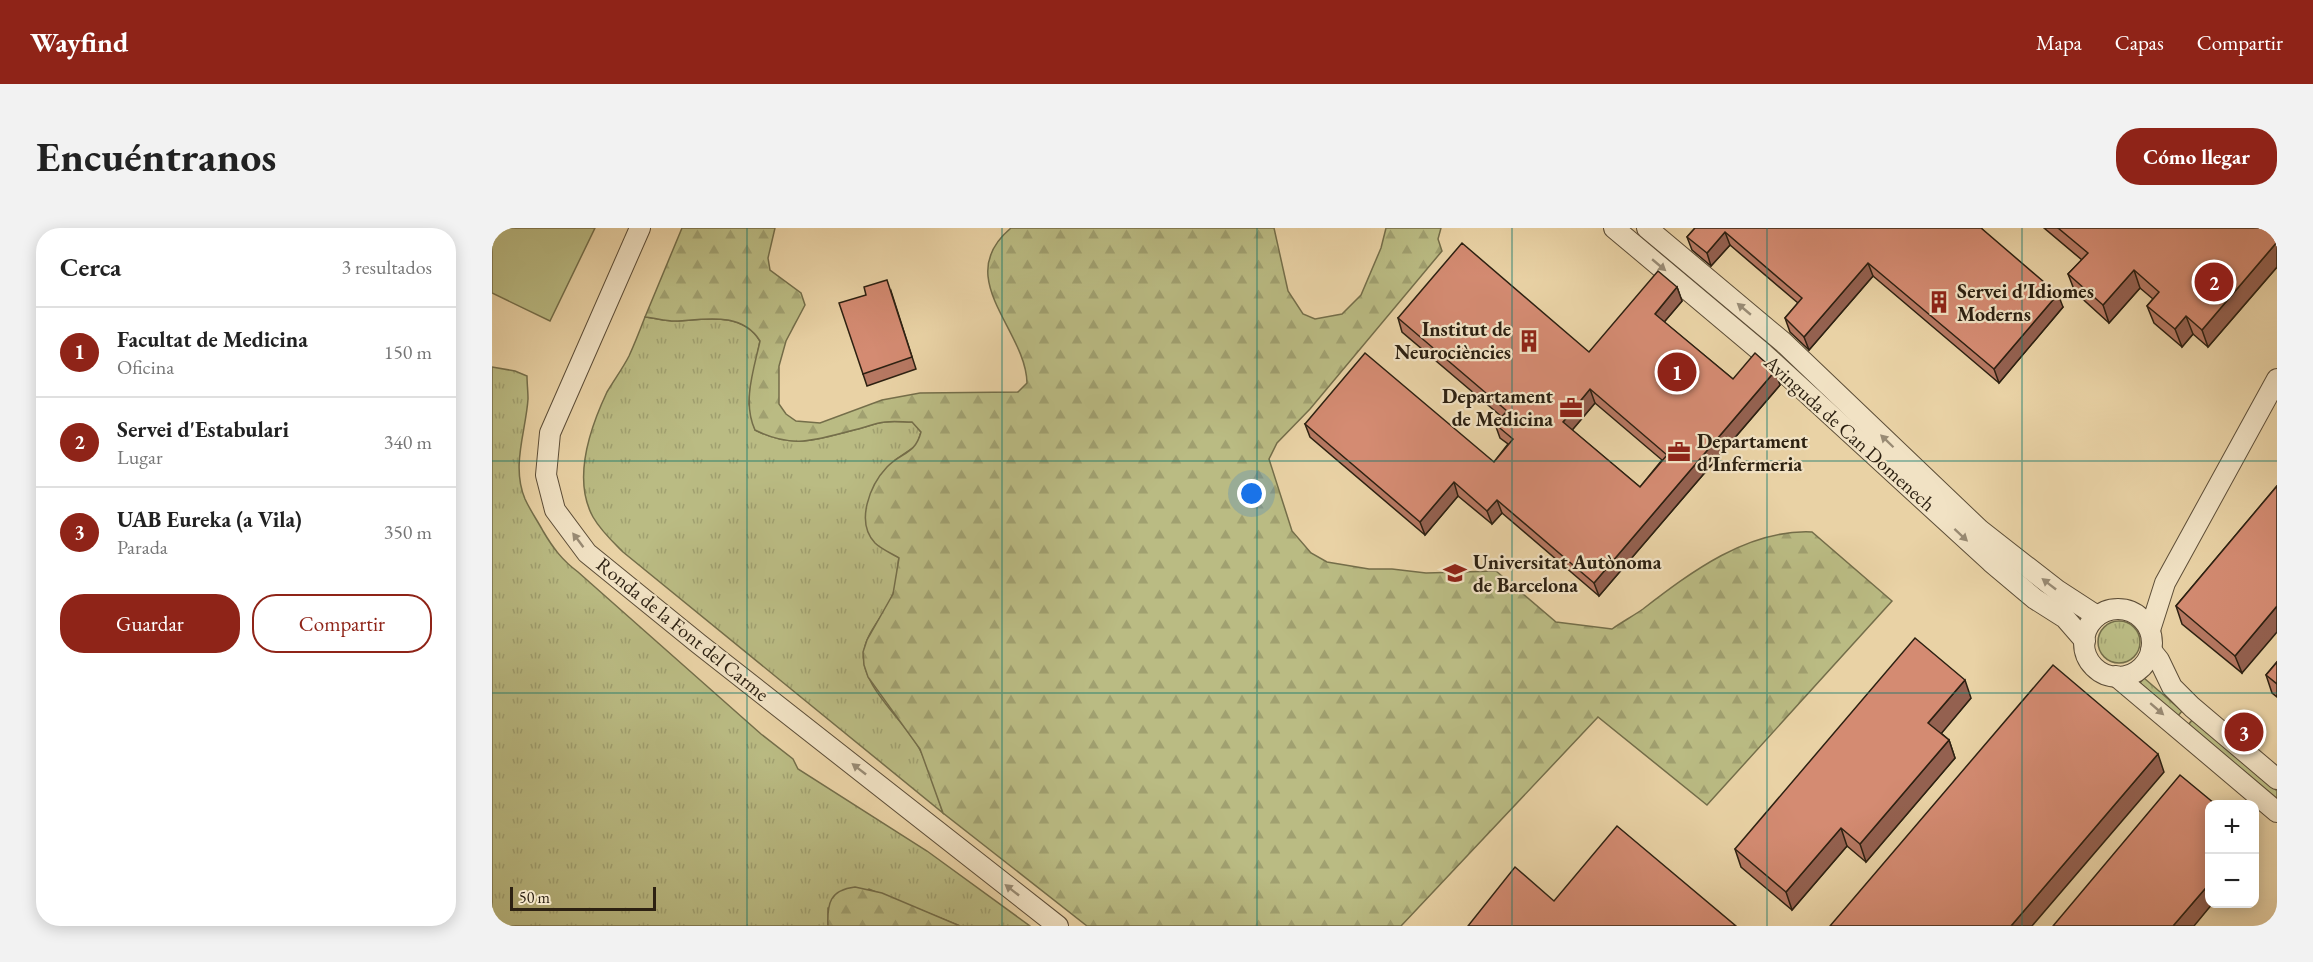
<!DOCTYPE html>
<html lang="es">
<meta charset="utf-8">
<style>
body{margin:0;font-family:"EB Garamond",serif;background:#f2f2f2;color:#222}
.controls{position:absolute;right:18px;bottom:18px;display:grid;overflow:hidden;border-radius:12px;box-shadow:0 3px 15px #0003}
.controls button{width:54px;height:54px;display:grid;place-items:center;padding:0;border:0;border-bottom:2px solid #e0e0e0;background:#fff;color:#222;font:30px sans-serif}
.scale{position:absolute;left:18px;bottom:15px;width:146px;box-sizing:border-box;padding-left:6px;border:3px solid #2d2112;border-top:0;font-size:16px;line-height:21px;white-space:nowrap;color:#2d2112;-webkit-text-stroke:4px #f1e2c4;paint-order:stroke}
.you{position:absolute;left:760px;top:266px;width:21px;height:21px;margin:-15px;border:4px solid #fff;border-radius:50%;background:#1a73e8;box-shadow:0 0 0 9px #1a73e833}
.badge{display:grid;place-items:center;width:39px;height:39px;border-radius:50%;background:#8f2418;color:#fff;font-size:20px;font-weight:700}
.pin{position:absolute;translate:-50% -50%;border:3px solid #fff;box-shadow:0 2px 6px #0006}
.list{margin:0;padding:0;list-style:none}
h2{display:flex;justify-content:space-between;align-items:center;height:78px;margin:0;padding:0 24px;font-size:26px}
h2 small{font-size:20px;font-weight:400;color:#767676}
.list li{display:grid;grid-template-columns:39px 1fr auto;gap:18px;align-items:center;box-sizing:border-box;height:90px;padding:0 24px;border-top:2px solid #e0e0e0}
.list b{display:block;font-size:22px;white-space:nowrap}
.list p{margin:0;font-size:20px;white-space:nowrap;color:#767676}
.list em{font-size:20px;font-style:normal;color:#767676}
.actions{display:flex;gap:12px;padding:18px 24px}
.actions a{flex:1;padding:14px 0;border:2px solid #8f2418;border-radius:24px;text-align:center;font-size:21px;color:#8f2418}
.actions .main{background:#8f2418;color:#fff}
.map{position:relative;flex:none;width:1785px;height:698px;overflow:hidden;border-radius:24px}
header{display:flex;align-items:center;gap:36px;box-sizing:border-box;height:84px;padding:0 30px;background:#8f2418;color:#fff}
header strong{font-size:28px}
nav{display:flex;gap:33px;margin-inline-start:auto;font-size:21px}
.intro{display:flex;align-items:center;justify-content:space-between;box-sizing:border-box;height:144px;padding:0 36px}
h1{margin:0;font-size:42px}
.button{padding:15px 27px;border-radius:24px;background:#8f2418;color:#fff;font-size:21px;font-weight:700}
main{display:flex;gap:36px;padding:0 36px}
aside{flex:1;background:#fff;border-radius:24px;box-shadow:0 3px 15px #0003}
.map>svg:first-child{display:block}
.grass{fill:url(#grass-tufts);stroke:#746e4a;stroke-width:1.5}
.forest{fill:url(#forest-firs);stroke:#746e4a;stroke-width:1.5}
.park{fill:#babb83;stroke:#746e4a;stroke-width:1.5}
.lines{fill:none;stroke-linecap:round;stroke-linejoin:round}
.street-casing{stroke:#5c4d37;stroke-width:22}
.street{stroke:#f1e2c4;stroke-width:20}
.wall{fill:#b67862;stroke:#2d2112;stroke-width:1.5;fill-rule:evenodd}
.shaded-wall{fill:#946150;stroke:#2d2112;stroke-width:1.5}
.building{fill:#d48b72;stroke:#2d2112;stroke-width:1.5;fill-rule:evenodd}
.oneway{fill:#998b74}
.grid{fill:none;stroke:#0f766e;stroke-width:1.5;stroke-opacity:0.55}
.labels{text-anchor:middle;stroke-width:4.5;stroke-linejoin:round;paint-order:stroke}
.poi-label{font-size:20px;font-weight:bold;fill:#2d2112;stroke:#f1e2c4;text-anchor:start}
.street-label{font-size:20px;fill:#2d2112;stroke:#f1e2c4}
</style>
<header>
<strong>Wayfind</strong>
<nav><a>Mapa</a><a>Capas</a><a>Compartir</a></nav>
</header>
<div class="intro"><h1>Encuéntranos</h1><a class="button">Cómo llegar</a></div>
<main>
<aside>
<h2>Cerca<small>3 resultados</small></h2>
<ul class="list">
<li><span class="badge">1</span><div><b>Facultat de Medicina</b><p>Oficina</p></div><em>150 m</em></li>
<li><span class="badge">2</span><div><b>Servei d'Estabulari</b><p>Lugar</p></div><em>340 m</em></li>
<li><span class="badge">3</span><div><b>UAB Eureka (a Vila)</b><p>Parada</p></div><em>350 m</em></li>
</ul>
<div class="actions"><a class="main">Guardar</a><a>Compartir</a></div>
</aside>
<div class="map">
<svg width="1785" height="698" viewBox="0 0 1785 698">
<defs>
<pattern id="grass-tufts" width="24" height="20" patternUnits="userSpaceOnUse" patternTransform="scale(1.5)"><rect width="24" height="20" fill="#babb83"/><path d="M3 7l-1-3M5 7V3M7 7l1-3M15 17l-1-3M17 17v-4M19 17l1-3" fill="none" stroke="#a0a070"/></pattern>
<pattern id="forest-firs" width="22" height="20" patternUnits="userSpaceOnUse" patternTransform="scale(1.5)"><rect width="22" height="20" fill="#babb83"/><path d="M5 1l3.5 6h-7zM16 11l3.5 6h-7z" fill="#a0a070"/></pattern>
</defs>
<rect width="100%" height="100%" fill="#e9d2a5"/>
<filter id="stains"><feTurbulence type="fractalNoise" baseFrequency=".00333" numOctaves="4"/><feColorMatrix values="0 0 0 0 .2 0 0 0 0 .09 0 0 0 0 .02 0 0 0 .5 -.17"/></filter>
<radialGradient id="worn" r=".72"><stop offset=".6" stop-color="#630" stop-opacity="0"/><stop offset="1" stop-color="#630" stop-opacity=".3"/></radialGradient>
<g class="grass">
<path d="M 153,89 C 164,90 176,94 186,93 C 215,91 250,84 268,113 L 258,163 L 257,176 L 263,202 C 303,222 326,211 366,201 C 375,199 383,195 393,194 C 402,193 411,194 421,194 L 429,204 L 425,217 L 403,232 L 374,291 L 407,329 C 405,341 405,355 401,366 C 394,386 375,402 372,423 C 366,456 413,493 427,520 C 438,540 444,564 451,585 L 131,324 C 120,313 109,303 101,289 C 80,251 98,200 115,164 C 122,152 131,140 137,128 C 143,115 148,102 153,89 Z"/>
<path d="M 0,139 L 23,143 L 35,148 C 35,155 36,163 36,171 C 34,203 19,238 33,271 C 38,282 45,292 51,303 C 61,320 70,332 86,344 L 269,506 L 301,531 L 306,541 L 435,623 L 538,698 L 468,698 L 377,661 L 336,680 L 336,698 L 0,698 Z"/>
<circle cx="1627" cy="414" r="21"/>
<path d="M 1652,450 L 1690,483 L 1686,488 L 1648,455 Z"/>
<path d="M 1701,491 L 1785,563 L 1785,572 L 1696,497 Z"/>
</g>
<g class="forest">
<path d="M 190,0 L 283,0 L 276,30 L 278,42 L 309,65 L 313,77 L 294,113 L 287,138 L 287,176 L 294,186 L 304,193 L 328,195 L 390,172 L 428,165 L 526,164 L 535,155 C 534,101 459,50 519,0 L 782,0 L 796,63 L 811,86 L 823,91 L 850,86 L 869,67 L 889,20 L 894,0 L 949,0 L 946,11 L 950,23 L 818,181 L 785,215 L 777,231 L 800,303 L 819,325 L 835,334 L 877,341 L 900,341 L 934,345 L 1004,343 L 1064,394 L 1120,401 C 1130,394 1141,388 1151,381 C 1199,344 1256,301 1320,304 L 1400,373 L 1215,577 L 1106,489 L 909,698 L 595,698 L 451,585 L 428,521 L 376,449 L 372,437 L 371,424 L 375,412 L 401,366 L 407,330 C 399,325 389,321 383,315 C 363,294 378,257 395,239 C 409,224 423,227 429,204 L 420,194 C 411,194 402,193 393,194 C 383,195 375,199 366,201 C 325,211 303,222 263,202 C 250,174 262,141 268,113 C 250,84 215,91 186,93 C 176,94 164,90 153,89 Z"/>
<path d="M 363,659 L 390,665 L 468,698 L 336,698 C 335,675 338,662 363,659 Z"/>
</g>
<path class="park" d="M 8,0 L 103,0 L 58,93 L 0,65 L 0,17 Z"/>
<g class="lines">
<g class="street-casing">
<g id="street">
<path d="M 148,0 L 58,205 L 54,247 L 63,282 L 95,325 L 207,416 L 566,698"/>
<path d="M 1122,0 L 1272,126 L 1499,334 L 1543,371 L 1573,390 L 1593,413"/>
<path d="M 1155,0 L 1291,114 L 1488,302 L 1565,362 L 1605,388"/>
<circle cx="1626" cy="415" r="34"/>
<path d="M 1658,402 L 1673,355 L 1785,151"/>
<path d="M 1659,422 L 1667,432 L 1680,459 L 1700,479 L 1785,551"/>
<path d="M 1624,448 L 1785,584"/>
</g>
</g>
<use href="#street" class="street"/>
</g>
<g class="wall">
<path d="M 1203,0 L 1489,0 L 1571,79 L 1507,155 L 1381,48 L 1317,122 L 1298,104 L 1293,90 L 1306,75 L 1238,17 L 1219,38 L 1200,22 L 1195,9 Z"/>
<path d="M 1552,0 L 1780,0 L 1785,4 L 1785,39 L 1716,119 L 1701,106 L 1690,119 L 1662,95 L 1655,78 L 1661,71 L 1648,60 L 1617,95 L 1583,64 L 1576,46 L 1590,32 Z"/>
<path d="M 1185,59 L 1190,73 L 1172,94 L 1241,151 L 1283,143 L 1288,157 L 1107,368 L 1010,285 L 1000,296 L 966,268 L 933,307 L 818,209 L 813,196 L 1002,234 L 1016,216 L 1008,210 L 1003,196 L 1010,189 L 910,104 L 906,90 L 1097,124 ZM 1103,175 L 1170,232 L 1148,259 L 1080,202 Z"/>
<path d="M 399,63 L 424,141 L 375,158 L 371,146 Z"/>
<path d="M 1785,258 L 1750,445 L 1690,396 L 1684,378 Z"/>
<path d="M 1785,434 L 1785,469 L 1780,465 L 1774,447 Z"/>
<path d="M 1479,470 L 1449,505 L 1457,512 L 1463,530 L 1374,634 L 1355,618 L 1300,682 L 1249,639 L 1243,621 Z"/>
</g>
<g class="shaded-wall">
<path d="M 1233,4 L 1238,17 L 1219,38 L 1215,25 Z"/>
<path d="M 1785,14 L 1785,39 L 1716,119 L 1710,102 Z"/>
<path d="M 1376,35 L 1381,48 L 1317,122 L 1312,109 Z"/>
<path d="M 1642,42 L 1648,60 L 1617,95 L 1611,77 Z"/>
<path d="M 1185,59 L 1190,73 L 1168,99 L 1163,86 Z"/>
<path d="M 1566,66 L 1571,79 L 1507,155 L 1502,141 Z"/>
<path d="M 1694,88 L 1701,106 L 1690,119 L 1683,101 Z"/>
<path d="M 1283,143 L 1288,157 L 1107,368 L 1102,355 Z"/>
<path d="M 1098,161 L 1103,175 L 1076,207 L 1071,194 Z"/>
<path d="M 962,254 L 966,268 L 933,307 L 928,294 Z"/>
<path d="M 1005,272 L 1010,285 L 1000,296 L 995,283 Z"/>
<path d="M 1785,378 L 1785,404 L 1750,445 L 1743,428 Z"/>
<path d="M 1473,452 L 1479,470 L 1443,513 L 1436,495 Z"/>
<path d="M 1457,512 L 1463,530 L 1374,634 L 1368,616 Z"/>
<path d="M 1666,526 L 1672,544 L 1540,698 L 1519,698 Z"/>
<path d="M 1349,600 L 1355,618 L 1300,682 L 1294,664 Z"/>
<path d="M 1762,617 L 1765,624 L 1762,627 Z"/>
<path d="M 1718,655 L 1718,675 L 1721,675 L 1702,698 L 1681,698 Z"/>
</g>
<g class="building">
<path d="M 1203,0 L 1489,0 L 1566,66 L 1502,141 L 1376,35 L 1312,109 L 1293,90 L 1310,70 L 1233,4 L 1215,25 L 1195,9 Z"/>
<path d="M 1566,0 L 1780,0 L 1785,4 L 1785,14 L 1710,102 L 1694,88 L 1683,101 L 1655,78 L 1667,64 L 1642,42 L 1611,77 L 1576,46 L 1596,25 Z"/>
<path d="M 970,15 L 1097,124 L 1166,43 L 1185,59 L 1163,86 L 1241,151 L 1263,125 L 1283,143 L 1102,355 L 1005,272 L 995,283 L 962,254 L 928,294 L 813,196 L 873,125 L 1002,234 L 1021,211 L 1003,196 L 1015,183 L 906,90 ZM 1098,161 L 1175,227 L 1148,259 L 1071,194 Z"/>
<path d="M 395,52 L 420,129 L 371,146 L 347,75 L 374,67 L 372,59 Z"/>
<path d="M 1785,258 L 1785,378 L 1743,428 L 1684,378 Z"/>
<path d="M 1423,410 L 1473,452 L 1436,495 L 1457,512 L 1368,616 L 1349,600 L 1294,664 L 1243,621 Z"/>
<path d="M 1785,434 L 1785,456 L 1774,447 Z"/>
<path d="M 1561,437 L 1666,526 L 1519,698 L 1338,698 Z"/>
<path d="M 1688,547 L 1723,576 L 1718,576 L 1718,655 L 1681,698 L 1561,698 Z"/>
<path d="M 1125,598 L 1244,698 L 976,698 L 1023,639 L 1062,673 Z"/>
</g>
<defs><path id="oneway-solid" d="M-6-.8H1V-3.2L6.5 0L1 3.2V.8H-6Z" transform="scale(1.5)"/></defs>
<g class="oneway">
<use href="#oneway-solid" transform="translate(1167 37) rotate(40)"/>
<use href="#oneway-solid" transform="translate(1252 81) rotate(-140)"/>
<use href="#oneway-solid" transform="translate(1395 213) rotate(-136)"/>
<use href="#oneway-solid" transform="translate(1469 307) rotate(43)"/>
<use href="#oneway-solid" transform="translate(86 312) rotate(-127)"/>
<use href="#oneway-solid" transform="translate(1557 356) rotate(-142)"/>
<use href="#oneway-solid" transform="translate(1665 481) rotate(41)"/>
<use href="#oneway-solid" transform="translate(367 541) rotate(-142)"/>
<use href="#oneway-solid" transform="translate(520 662) rotate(-142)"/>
</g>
<path class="grid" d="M 255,0 L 255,698M 510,0 L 510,698M 765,0 L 765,698M 1020,0 L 1020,698M 1275,0 L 1275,698M 1530,0 L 1530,698M 0,233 L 1785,233M 0,465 L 1785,465"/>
<defs>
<g id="building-bare" transform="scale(1.8)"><path d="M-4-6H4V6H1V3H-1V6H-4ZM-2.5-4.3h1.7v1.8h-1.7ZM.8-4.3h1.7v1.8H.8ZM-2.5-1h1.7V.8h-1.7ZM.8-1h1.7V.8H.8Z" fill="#8f2418" stroke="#f1e2c4" stroke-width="2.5" paint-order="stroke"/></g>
<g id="office-bare" transform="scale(1.8)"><path d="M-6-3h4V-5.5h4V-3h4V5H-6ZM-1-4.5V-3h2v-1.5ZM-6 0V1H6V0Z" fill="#8f2418" stroke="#f1e2c4" stroke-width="2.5" paint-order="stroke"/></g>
<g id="university-bare" transform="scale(1.8)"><path d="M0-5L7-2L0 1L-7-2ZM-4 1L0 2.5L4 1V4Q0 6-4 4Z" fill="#8f2418" stroke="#f1e2c4" stroke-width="2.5" paint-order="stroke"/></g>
</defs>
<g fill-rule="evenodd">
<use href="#building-bare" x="1447" y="74"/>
<use href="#building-bare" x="1037" y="113"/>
<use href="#office-bare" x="1079" y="180"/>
<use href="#office-bare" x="1187" y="224"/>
<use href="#university-bare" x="963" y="345"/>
</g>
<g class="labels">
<g class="poi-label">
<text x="1465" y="70">Servei d'Idiomes<tspan x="1465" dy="23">Moderns</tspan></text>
<text x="1019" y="108" text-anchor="end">Institut de<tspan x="1019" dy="23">Neurociències</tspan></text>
<text x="1061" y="175" text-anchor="end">Departament<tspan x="1061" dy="23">de Medicina</tspan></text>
<text x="1205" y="220">Departament<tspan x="1205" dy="23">d'Infermeria</tspan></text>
<text x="981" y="341">Universitat Autònoma<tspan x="981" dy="23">de Barcelona</tspan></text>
</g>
<g class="street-label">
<text transform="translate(1358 205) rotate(42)" y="7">Avinguda de Can Domenech</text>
<text transform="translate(191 401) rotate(39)" y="7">Ronda de la Font del Carme</text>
</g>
</g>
<rect width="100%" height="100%" filter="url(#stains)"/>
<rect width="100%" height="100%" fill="url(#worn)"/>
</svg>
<div class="controls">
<button>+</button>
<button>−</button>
</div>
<div class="scale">50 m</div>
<div class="you"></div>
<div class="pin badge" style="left:1185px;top:144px">1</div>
<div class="pin badge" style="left:1722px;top:54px">2</div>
<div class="pin badge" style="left:1752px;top:504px">3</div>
</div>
</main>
